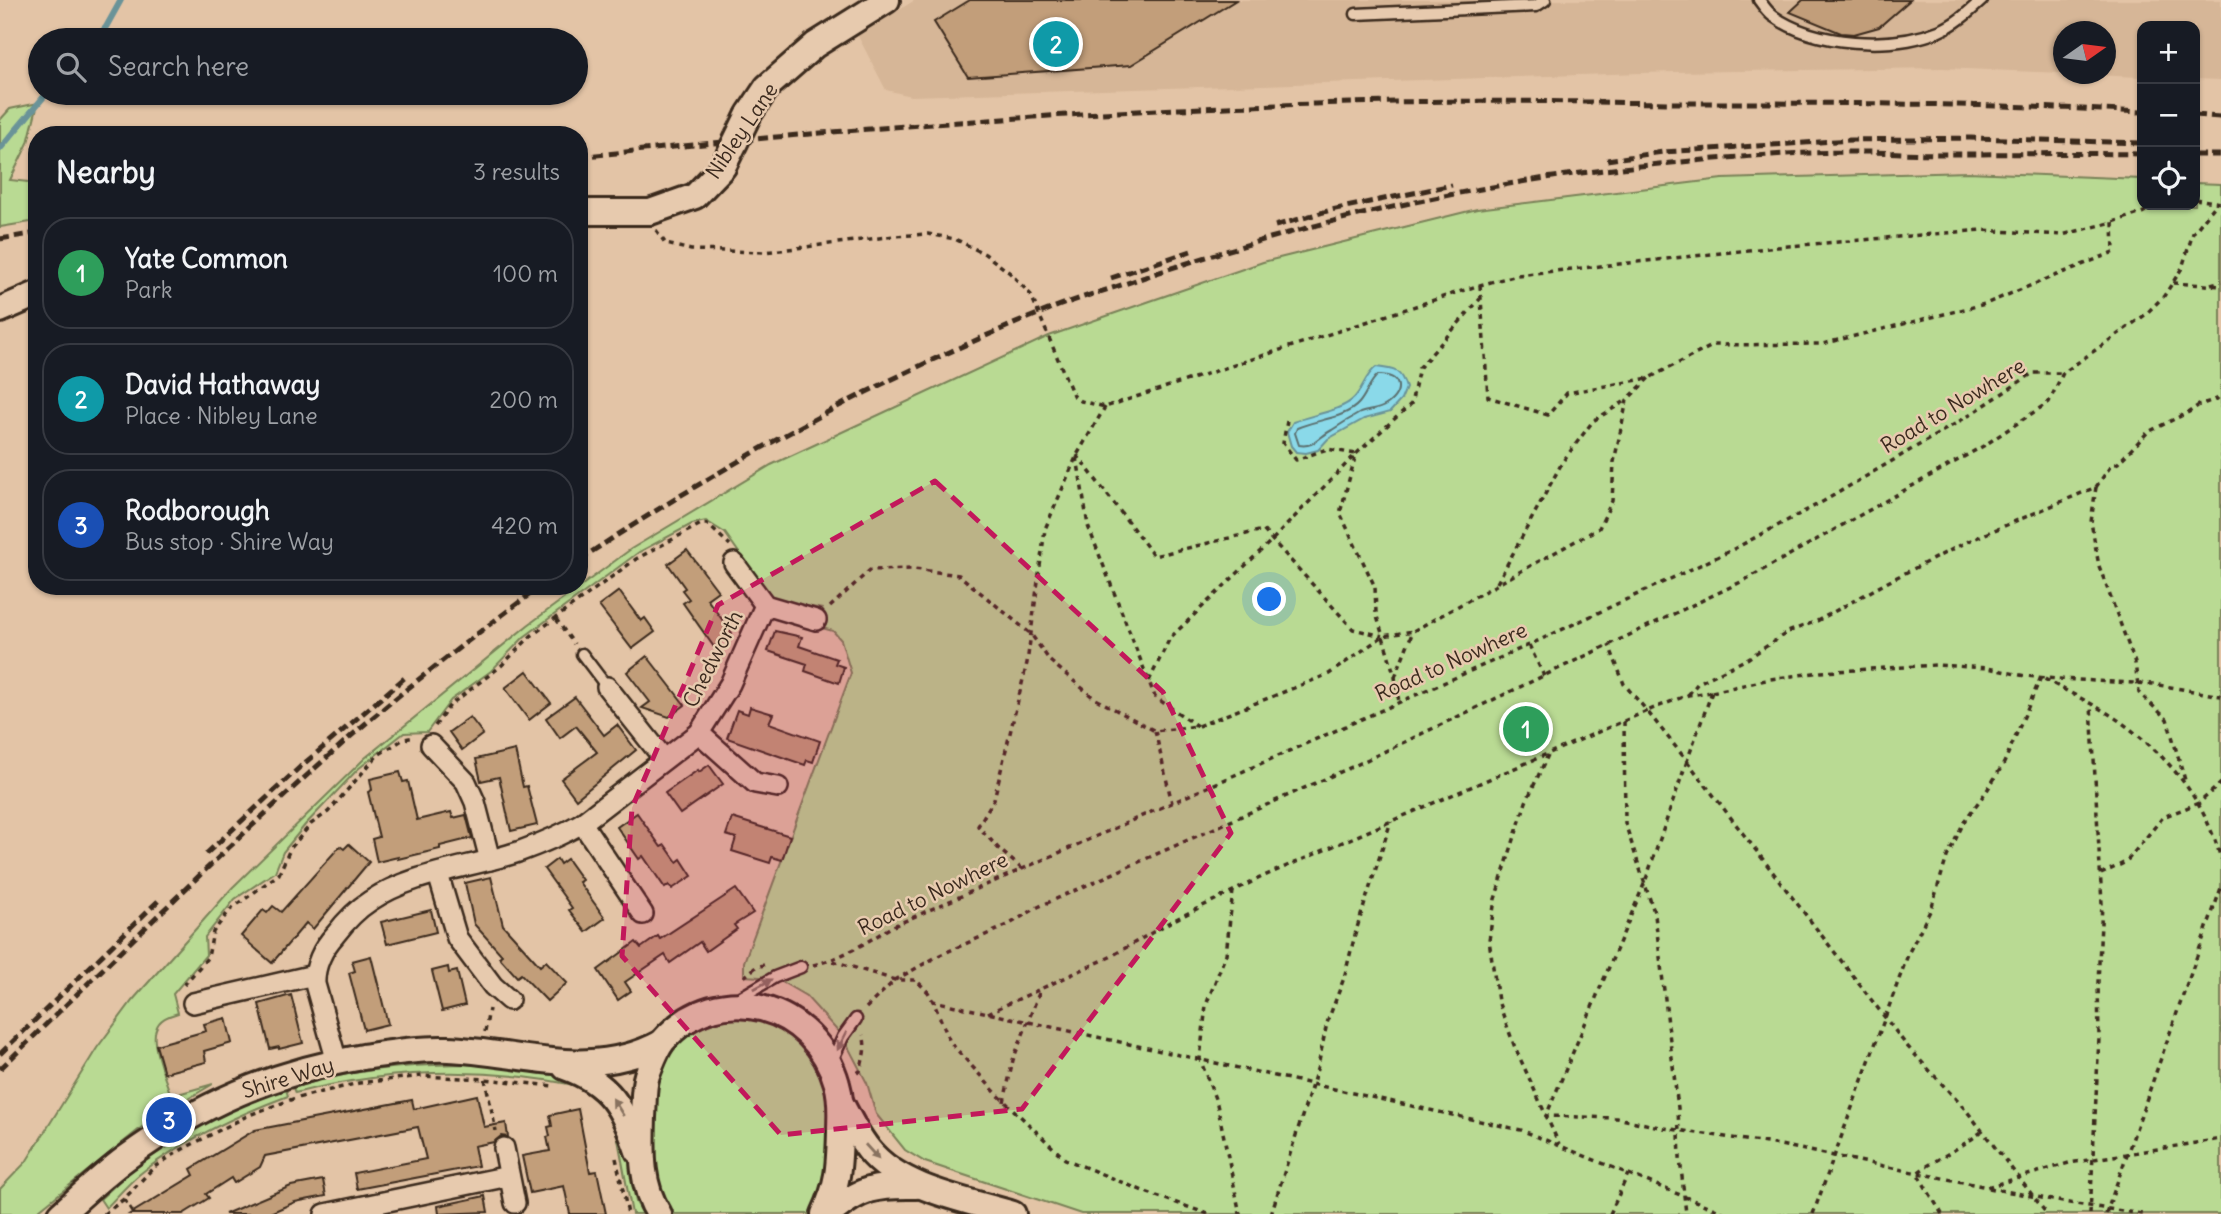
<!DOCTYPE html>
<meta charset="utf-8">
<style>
body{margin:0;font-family:Delius,sans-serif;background:#20242c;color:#f1f3f6}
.controls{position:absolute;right:21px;top:21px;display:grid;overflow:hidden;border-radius:14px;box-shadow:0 2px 5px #0004}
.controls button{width:63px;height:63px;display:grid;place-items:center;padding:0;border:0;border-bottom:2px solid #363941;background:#171b24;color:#f1f3f6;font:35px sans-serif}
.compass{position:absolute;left:2053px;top:21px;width:63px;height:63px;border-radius:50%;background:#171b24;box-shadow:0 2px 5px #0004;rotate:76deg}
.you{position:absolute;left:1270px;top:600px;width:24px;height:24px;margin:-18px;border:5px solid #fff;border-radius:50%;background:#1a73e8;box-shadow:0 0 0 10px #1a73e833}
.badge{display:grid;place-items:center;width:46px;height:46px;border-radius:50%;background:#d93025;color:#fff;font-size:23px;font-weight:700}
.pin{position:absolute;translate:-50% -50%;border:4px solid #fff;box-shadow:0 2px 7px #0006}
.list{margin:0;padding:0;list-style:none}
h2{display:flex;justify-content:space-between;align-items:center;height:91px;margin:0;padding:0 28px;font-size:30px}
h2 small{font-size:23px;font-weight:400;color:#9ea1a6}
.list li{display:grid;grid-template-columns:46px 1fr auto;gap:21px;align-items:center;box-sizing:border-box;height:112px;margin:0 14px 14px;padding:0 14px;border:2px solid #363941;border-radius:28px}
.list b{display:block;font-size:26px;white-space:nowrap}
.list p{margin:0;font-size:23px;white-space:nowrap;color:#9ea1a6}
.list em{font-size:23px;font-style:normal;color:#9ea1a6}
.icon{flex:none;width:38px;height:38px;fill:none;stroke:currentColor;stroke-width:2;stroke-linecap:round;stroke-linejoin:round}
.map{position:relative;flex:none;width:2221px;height:1214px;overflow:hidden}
.search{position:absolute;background:#171b24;box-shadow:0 2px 5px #0004;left:28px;top:28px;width:560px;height:77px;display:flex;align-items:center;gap:18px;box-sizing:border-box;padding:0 24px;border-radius:38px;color:#9ea1a6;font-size:26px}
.panel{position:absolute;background:#171b24;box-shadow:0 2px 5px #0004;left:28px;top:126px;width:560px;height:469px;border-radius:28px}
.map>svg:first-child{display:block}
.built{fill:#d6b697}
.green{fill:#b9da93;stroke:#7a8258;stroke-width:2}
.water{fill:#8ad9e9;stroke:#6a9398;stroke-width:2}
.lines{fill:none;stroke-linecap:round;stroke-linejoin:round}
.shore{stroke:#5b706f;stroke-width:2}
.stream{stroke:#6a9398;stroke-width:6}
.building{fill:#c29e7a;stroke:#3b2a1e;stroke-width:2}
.service-casing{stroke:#3b2a1e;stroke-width:15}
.minor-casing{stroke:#3b2a1e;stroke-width:24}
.tertiary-casing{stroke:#3b2a1e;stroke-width:30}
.path{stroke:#3b2a1e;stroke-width:3.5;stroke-dasharray:5 5;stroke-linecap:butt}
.service{stroke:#e7caae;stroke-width:10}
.minor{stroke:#e7caae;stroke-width:19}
.tertiary{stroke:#e7caae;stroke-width:24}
.rail{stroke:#3b2a1e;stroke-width:5;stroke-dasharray:10 5;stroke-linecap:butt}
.tertiary-bridge-casing{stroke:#3b2a1e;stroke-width:30;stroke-linecap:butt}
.tertiary-bridge{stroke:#e7caae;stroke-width:24}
.oneway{fill:#88725f}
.marked{fill:#c2185b;fill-opacity:0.2;stroke:#c2185b;stroke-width:5;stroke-dasharray:14 9;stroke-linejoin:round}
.labels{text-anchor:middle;stroke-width:5;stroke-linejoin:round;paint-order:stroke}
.street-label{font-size:21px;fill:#3b2a1e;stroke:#e7caae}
</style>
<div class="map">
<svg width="2221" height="1214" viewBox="0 0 2221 1214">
<rect width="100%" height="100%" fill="#e3c4a6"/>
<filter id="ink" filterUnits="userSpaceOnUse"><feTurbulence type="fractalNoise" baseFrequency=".0143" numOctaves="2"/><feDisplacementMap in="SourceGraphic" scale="14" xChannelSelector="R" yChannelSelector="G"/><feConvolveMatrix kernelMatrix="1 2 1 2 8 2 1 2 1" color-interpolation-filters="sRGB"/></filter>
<g filter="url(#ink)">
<path class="built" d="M 915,0 L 2221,0 L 2221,80 L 2195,79 L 2195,26 L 2142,26 L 2142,77 L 2065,74 L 2106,74 L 2106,32 L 2064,32 L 2063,73 L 1942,68 L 1674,72 L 911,96 L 886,90 L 858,36 Z"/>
<g class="green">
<path d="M 38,103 L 28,143 L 10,180 L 37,183 L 37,221 L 0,227 L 0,120 L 10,109 Z"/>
<path d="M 1968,172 L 2142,179 L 2142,205 L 2195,205 L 2195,183 L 2221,184 L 2221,1214 L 1081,1214 L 925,1162 L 905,1150 L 876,1114 L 867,1083 L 843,1037 L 806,996 L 775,978 L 744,976 L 744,962 L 851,673 L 841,640 L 833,631 L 822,628 L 825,618 L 822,609 L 778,601 L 771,598 L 725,533 L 706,521 L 692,524 L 639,552 L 524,637 L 491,671 L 451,700 L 427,732 L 404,733 L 358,769 L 305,825 L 283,852 L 275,872 L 235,899 L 205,937 L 206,955 L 173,994 L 178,1013 C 168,1016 159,1019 156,1029 C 150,1044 166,1080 171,1096 L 213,1084 L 147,1123 L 34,1214 L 0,1214 L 0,1189 L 26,1162 L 97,1048 L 132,1001 L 232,888 L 365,758 L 528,625 L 631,549 L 771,465 L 1049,336 L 1263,262 L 1477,209 L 1722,179 Z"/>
<path d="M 732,1018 L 763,1020 L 794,1036 L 815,1058 L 829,1095 L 828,1174 L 812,1214 L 672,1214 C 647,1178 643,1073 679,1042 C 693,1029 714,1022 732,1018 Z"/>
<path d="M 462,1064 L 507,1067 L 573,1077 L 595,1087 L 629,1142 L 630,1174 L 636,1202 L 643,1214 L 632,1214 L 614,1118 L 588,1088 C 490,1066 392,1068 295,1093 L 293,1088 C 349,1070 404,1065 462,1064 Z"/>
<path d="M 286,1089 L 288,1096 C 237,1115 188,1138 145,1170 C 131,1180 119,1195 106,1208 L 100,1199 C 117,1184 134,1166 154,1153 C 194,1125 239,1104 286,1089 Z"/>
</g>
<path class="water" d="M 1376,367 C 1395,369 1401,370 1406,388 L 1401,400 L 1390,412 L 1364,419 L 1328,439 L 1318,450 L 1306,453 L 1296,452 L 1291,446 L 1287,432 L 1293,422 C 1310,415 1342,411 1354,398 C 1364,387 1364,377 1376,367 Z"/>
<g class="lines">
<path class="shore" d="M 1378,375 C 1401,374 1405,392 1386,405 C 1379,410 1369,410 1360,413 C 1351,418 1341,424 1332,430 C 1320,436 1314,448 1299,445 L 1295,433 L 1297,428 C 1317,419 1345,419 1359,403 C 1367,394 1369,382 1378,375 Z"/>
<g class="stream">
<path d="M 94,40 L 106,27 L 121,0"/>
<path d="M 0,149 L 47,93"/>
</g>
</g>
<g class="building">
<path d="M 970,0 L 1236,0 L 1131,65 L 968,77 L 934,22 Z"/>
<path d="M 1803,0 L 1910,0 L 1879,27 L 1854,34 L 1841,33 L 1790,12 Z"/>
<path d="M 687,550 L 718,591 L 707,599 L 732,633 L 714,647 L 683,603 L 689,599 L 682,590 L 685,588 L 668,564 Z"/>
<path d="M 619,591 L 641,621 L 645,618 L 655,632 L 632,649 L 599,606 Z"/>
<path d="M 775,631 L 802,637 L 799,646 L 837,659 L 835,664 L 844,667 L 839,683 L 805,671 L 807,664 L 768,651 Z"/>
<path d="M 647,656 L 685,705 L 669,717 L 642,708 L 650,702 L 627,672 Z"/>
<path d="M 527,671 L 551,703 L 529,720 L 505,688 Z"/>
<path d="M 575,697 L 604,735 L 617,725 L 636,750 L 576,799 L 561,779 L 597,752 L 576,726 L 560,738 L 546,718 Z"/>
<path d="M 750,707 L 773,714 L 769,723 L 820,741 L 813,762 L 807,760 L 805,765 L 727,738 L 737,710 L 748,714 Z"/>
<path d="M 470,717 L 483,734 L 462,750 L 449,732 Z"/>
<path d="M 515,750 L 523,787 L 527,786 L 537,825 L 511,831 L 499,777 L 481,781 L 476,759 Z"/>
<path d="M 709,765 L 723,784 L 680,814 L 665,793 L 698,770 L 699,772 Z"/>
<path d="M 400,772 L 403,782 L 408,781 L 417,820 L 451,812 L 453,818 L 466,815 L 472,838 L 440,846 L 440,849 L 398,859 L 398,857 L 377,862 L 372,839 L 379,837 L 368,792 L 372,790 L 370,779 Z"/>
<path d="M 637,813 L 661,847 L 665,845 L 677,862 L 681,859 L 692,876 L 672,889 L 669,885 L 665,888 L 643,856 L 639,859 L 617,827 Z"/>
<path d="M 732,818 L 790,836 L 782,860 L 772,857 L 770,863 L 732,851 L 736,838 L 726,835 Z"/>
<path d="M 349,844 L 369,862 L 313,929 L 306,923 L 272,963 L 241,936 L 263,910 L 267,913 L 273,906 L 281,912 L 340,846 L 344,849 Z"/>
<path d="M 557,859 L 560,864 L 567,859 L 582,880 L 579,882 L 605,918 L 586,932 L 569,910 L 572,908 L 544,869 Z"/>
<path d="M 491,877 L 503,925 L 540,966 L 546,961 L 567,983 L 547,1001 L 521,974 L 517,977 L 499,957 L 502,955 L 474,924 L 465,883 Z"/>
<path d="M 736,889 L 753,913 L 734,925 L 737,929 L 706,951 L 700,942 L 670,963 L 665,955 L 625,982 L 631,991 L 618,1000 L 598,970 L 636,942 L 641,948 L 658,936 L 660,939 Z"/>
<path d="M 431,910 L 436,932 L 387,944 L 381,922 Z"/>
<path d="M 371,956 L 388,1024 L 364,1030 L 349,973 L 355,971 L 352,961 Z"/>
<path d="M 448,967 L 449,973 L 457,971 L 465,1005 L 442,1011 L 432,971 Z"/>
<path d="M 291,995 L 303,1043 L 279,1049 L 279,1047 L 270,1049 L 259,1004 Z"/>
<path d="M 226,1018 L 232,1043 L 204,1051 L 206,1062 L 164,1073 L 156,1045 L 206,1031 L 204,1024 Z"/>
<path d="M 477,1095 L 484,1127 L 506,1123 L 508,1137 L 501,1136 L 494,1142 L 474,1146 L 478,1166 L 357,1189 L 354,1173 L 426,1159 L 418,1127 L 265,1156 L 260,1167 L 234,1183 L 231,1178 L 206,1194 L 209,1198 L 183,1214 L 130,1214 L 194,1175 L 191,1169 L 255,1130 L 412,1100 L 414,1109 Z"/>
<path d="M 578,1109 L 590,1172 L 597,1171 L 606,1214 L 570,1214 L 564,1186 L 530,1193 L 522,1156 L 550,1151 L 547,1137 L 550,1136 L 548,1127 L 552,1126 L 550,1115 Z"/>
<path d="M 323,1180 L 326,1196 L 295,1202 L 268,1214 L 225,1214 L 291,1186 Z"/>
<path d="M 485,1196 L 488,1212 L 439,1214 L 438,1206 Z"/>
</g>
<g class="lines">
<g class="service-casing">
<g id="service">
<path d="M 1759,0 C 1763,5 1767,12 1773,16 C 1815,46 1892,50 1939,31 C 1956,24 1969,12 1982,0"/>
<path d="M 1356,14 L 1536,6 L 1545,0"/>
<path d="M 582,654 L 607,687"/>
<path d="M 736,1000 L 775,977 L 801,967"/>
<path d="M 832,1061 L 843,1037 L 856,1019"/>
</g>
</g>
<g class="minor-casing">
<g id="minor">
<path d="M 734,563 L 765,605 L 816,620"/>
<path d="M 607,687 L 664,759"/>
<path d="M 699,733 L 755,783 L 778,787"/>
<path d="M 431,745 L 466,782 L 475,802 L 490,860"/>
<path d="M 582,823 L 643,914"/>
<path d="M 438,874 L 457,938 L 493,986 L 509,1000"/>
<path d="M 193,1003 L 314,975"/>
<path d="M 337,1062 L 315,984 C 314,966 323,948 335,935 C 345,922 356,910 370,901 C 413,872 470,868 518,852 C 540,844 562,835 582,823 L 699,733 L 730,684 L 765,605"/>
<path d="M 504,1148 L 515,1203"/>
<path d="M 325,1214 L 509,1176"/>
</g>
</g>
<g class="tertiary-casing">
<g id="tertiary">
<path d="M 749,114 L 767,87 L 815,45 L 887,0"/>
<path d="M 579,212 L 650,212 L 695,196 L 723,167"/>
<path d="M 0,310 L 37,294"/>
<path d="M 565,1067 C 610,1083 623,1108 638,1151"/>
<path d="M 841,1103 C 849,1119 858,1136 869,1150 C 900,1189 967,1200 1013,1214"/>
<path d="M 61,1214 C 82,1195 103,1175 126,1158 C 198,1105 274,1072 363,1057 C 391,1053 420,1048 448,1049 C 522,1052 591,1081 661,1043"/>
<path d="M 659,1214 C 640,1185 642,1150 643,1117 C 644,1104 643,1087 647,1075 C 651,1064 656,1050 663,1041 C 719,976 815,1005 837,1084 C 842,1100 840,1116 840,1132 C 839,1165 839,1183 824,1214"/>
<path d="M 829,1214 C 861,1188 875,1185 916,1186"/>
</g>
</g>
<g class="path">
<path d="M 2195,199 L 2221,203"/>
<path d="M 656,230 L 666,244 L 691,250 L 764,252 L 895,236 L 928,234 L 955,239 L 985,254 L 1010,273 L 1031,295 L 1073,395 L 1081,401 L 1105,407 L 1480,285 L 1517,275 L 1777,247 L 1982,230 L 2062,235 L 2113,222 L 2142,213 L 2155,205"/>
<path d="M 2173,283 L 2221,286"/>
<path d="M 2211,284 L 2221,281"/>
<path d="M 1480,285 L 1488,397 L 1548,415 L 1567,393 L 1649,378 L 1714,345 L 1822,344 L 1985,304 L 2114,252 L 2113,222"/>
<path d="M 1287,421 L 1283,443 L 1296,460 L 1327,449 L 1356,454 L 1340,513 L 1375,587 L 1376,613 L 1395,677 L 1399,702"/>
<path d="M 1077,455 L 1154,556 L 1263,530 L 1353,629 L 1383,636"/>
<path d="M 1077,457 L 1088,526 L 1155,697 L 1197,726"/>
<path d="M 2096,487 L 2091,522 L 2099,566 L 2135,663 L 2139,693 L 2167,719 L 2185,780"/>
<path d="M 1497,583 L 1563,461 L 1593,421 L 1627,400"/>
<path d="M 830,607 L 870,570 L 914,569 L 959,575 L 1031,634 L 1050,661 L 1094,698 L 1155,731 L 1198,726 L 1329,674 L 1383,636 L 1413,631"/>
<path d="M 556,619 L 574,644"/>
<path d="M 1529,645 L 1544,676"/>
<path d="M 1395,677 L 1413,631 L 1599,528 L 1612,501 L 1614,462 L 1627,400 L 1649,378"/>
<path d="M 1149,681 L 1170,638 L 1272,540 L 1356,454 L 1411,404 L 1419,368 L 1480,299"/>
<path d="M 1712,692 L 1770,679 L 1821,672 L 1936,665 L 1988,668 L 2025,676 L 2058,679 L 2153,684 L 2221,696"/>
<path d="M 1712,692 L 1687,761 L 1647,711 L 1688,695 Z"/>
<path d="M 1688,695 L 1698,683 L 1747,659 L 1788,632 L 1817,621 L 1897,577 L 1971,540 L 2096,487 L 2110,467 L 2118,463 L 2148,432 L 2189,412 L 2199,405 L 2217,399 L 2221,395"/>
<path d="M 1624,721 L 1625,823 L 1655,915 L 1678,1108 L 1680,1158 L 1686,1214"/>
<path d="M 435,726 L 450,705 L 501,666 L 531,636 L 636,559 L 701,524 L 707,524 L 730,545"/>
<path d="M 1155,731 L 1172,803"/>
<path d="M 1548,755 L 1526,802 L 1495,899 L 1489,940 L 1498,1001 L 1514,1045 L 1559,1144"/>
<path d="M 1687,761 L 1645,882 L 1546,1116 L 1617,1118 L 1664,1128 L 1780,1145 L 1987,1187 L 2069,1163 L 2221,1139"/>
<path d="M 1687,761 L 1907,1046 L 1966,1110 L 2047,1214"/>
<path d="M 1022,869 L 999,849 L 978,826 L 994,799 L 1027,663 L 1045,529 L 1077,455 L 1105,407"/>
<path d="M 2101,874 L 2126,862 L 2163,817 L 2199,803 L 2221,783"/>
<path d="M 1233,891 L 1226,954 L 1206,1005 L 1200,1059 L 1217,1104 L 1240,1214"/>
<path d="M 833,961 L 895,980 L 916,980 L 928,992 L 933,1001"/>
<path d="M 813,965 C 842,958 866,943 891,927 L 1529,645 L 1730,551 L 1824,501 L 1970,415 L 2033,373 L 2063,373"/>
<path d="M 744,977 L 756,967 L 764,965"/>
<path d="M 184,985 L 208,957 L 213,932 L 230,910 L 279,874 L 290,849 L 311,824 L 328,812 L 378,755 L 404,739 L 415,737"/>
<path d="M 866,1008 L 895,980 L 940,955 L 1008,925 L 1038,907 L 1356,765 L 1743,581 L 1985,445 L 2049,402 L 2063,373 L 2145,315 L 2164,296 L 2182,268 L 2193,233 L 2217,203"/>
<path d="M 988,1013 L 1110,957 L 1170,922 L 1264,876 L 1647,711 L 1624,684 L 1609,645"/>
<path d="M 485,1032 L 489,1009"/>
<path d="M 857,1073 L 860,1071 C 863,1060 867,1046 863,1035"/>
<path d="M 485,1079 L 496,1131"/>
<path d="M 1004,1102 L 1013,1060 L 1041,988"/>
<path d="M 616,1158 L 628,1214"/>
<path d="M 1989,1188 L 2063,1202 L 2142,1214"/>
<path d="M 124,1199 L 134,1214"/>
<path d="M 104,1214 L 124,1199 L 154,1167 L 183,1149 L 249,1115 L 293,1099 L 359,1083 L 422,1076 L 485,1079 L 554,1086"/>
<path d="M 1208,1214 L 1148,1193 L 1065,1159 L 997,1094 L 950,1042 L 933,1001 L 1521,1130 L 1727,1214"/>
<path d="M 1271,1214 L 1318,1066 L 1327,1023 L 1344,978 L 1356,931 L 1391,821"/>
<path d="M 1610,1214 L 1628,1174"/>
<path d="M 1813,1214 L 1909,952 L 1931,909 L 1947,857 L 1965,820 L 1986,792 L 2004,763 L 2041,677 C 2067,692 2097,705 2121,722 C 2171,759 2204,799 2221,859"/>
<path d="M 1942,1214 L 1917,1173 C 1938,1158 1961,1148 1981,1132"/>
<path d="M 2090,1214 L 2099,1038 L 2098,982 L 2102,904 L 2091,705"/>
<path d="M 2106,1214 L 2221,888"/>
</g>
<use href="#service" class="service"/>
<use href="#minor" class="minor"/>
<use href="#tertiary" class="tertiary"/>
<g class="rail">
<path d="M 2195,115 L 2221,117"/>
<path d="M 2195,155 L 2221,155"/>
<path d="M 579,157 C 850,127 1123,107 1395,102 C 1487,100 1579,102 1670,103 C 1828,103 1985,103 2142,112"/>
<path d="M 1607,160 L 1663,152 L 1851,140 L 1970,138 L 2142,143"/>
<path d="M 1275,226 L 1331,210 L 1452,185"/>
<path d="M 0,239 L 37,233"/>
<path d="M 1111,278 L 1191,251"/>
<path d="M 579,560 C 729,461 886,374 1053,308 C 1081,297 1111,289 1139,279 C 1311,220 1491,179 1671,163 C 1734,157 1798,152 1861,152 C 1889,152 1916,154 1944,154 C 2010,154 2076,153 2142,154"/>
<path d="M 206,854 L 300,767 L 408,675"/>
<path d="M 0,1054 L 159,900"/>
<path d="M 0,1069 C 118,955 234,838 358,730 C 417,679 479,632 541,586"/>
</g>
<g class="tertiary-bridge-casing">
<path id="tertiary-bridge" d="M 723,167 L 749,114"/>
</g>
<use href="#tertiary-bridge" class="tertiary-bridge"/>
</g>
<defs><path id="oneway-solid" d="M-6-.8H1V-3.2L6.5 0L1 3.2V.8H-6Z" transform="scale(1.75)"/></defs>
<g class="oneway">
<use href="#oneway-solid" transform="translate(763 984) rotate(-29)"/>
<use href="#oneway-solid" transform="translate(842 1041) rotate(117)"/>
<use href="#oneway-solid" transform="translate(618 1107) rotate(-122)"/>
<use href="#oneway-solid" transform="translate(872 1152) rotate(48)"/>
</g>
</g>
<path class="marked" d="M 935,481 L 1163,692 L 1231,833 L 1022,1109 L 781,1135 L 622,956 L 632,808 L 718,605 Z"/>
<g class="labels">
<g class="street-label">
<text transform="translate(742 131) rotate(-56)" y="7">Nibley Lane</text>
<text transform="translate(1953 406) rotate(-31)" y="7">Road to Nowhere</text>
<text transform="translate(713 659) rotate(-63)" y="7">Chedworth</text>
<text transform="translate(1451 662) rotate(-24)" y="7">Road to Nowhere</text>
<text transform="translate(933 894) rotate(-26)" y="7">Road to Nowhere</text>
<text transform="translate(288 1078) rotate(-17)" y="7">Shire Way</text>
</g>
</g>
</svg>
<div class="controls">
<button>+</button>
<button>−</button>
<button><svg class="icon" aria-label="locate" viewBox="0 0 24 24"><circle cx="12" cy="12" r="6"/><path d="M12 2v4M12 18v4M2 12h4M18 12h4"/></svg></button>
</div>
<svg class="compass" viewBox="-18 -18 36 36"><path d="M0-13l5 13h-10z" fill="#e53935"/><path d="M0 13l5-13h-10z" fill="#9ea1a6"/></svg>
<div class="you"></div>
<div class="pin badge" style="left:1526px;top:729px;background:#2e9e5b">1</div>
<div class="pin badge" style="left:1056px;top:44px;background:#0f9aa8">2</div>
<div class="pin badge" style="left:169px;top:1120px;background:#1a4fb4">3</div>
<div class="search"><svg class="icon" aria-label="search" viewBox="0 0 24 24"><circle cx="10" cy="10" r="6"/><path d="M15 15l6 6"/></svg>Search here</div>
<section class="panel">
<h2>Nearby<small>3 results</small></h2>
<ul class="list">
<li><span class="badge" style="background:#2e9e5b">1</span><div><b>Yate Common</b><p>Park</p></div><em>100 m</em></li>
<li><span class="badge" style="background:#0f9aa8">2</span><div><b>David Hathaway</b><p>Place · Nibley Lane</p></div><em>200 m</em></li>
<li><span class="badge" style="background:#1a4fb4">3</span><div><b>Rodborough</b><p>Bus stop · Shire Way</p></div><em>420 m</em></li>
</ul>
</section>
</div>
